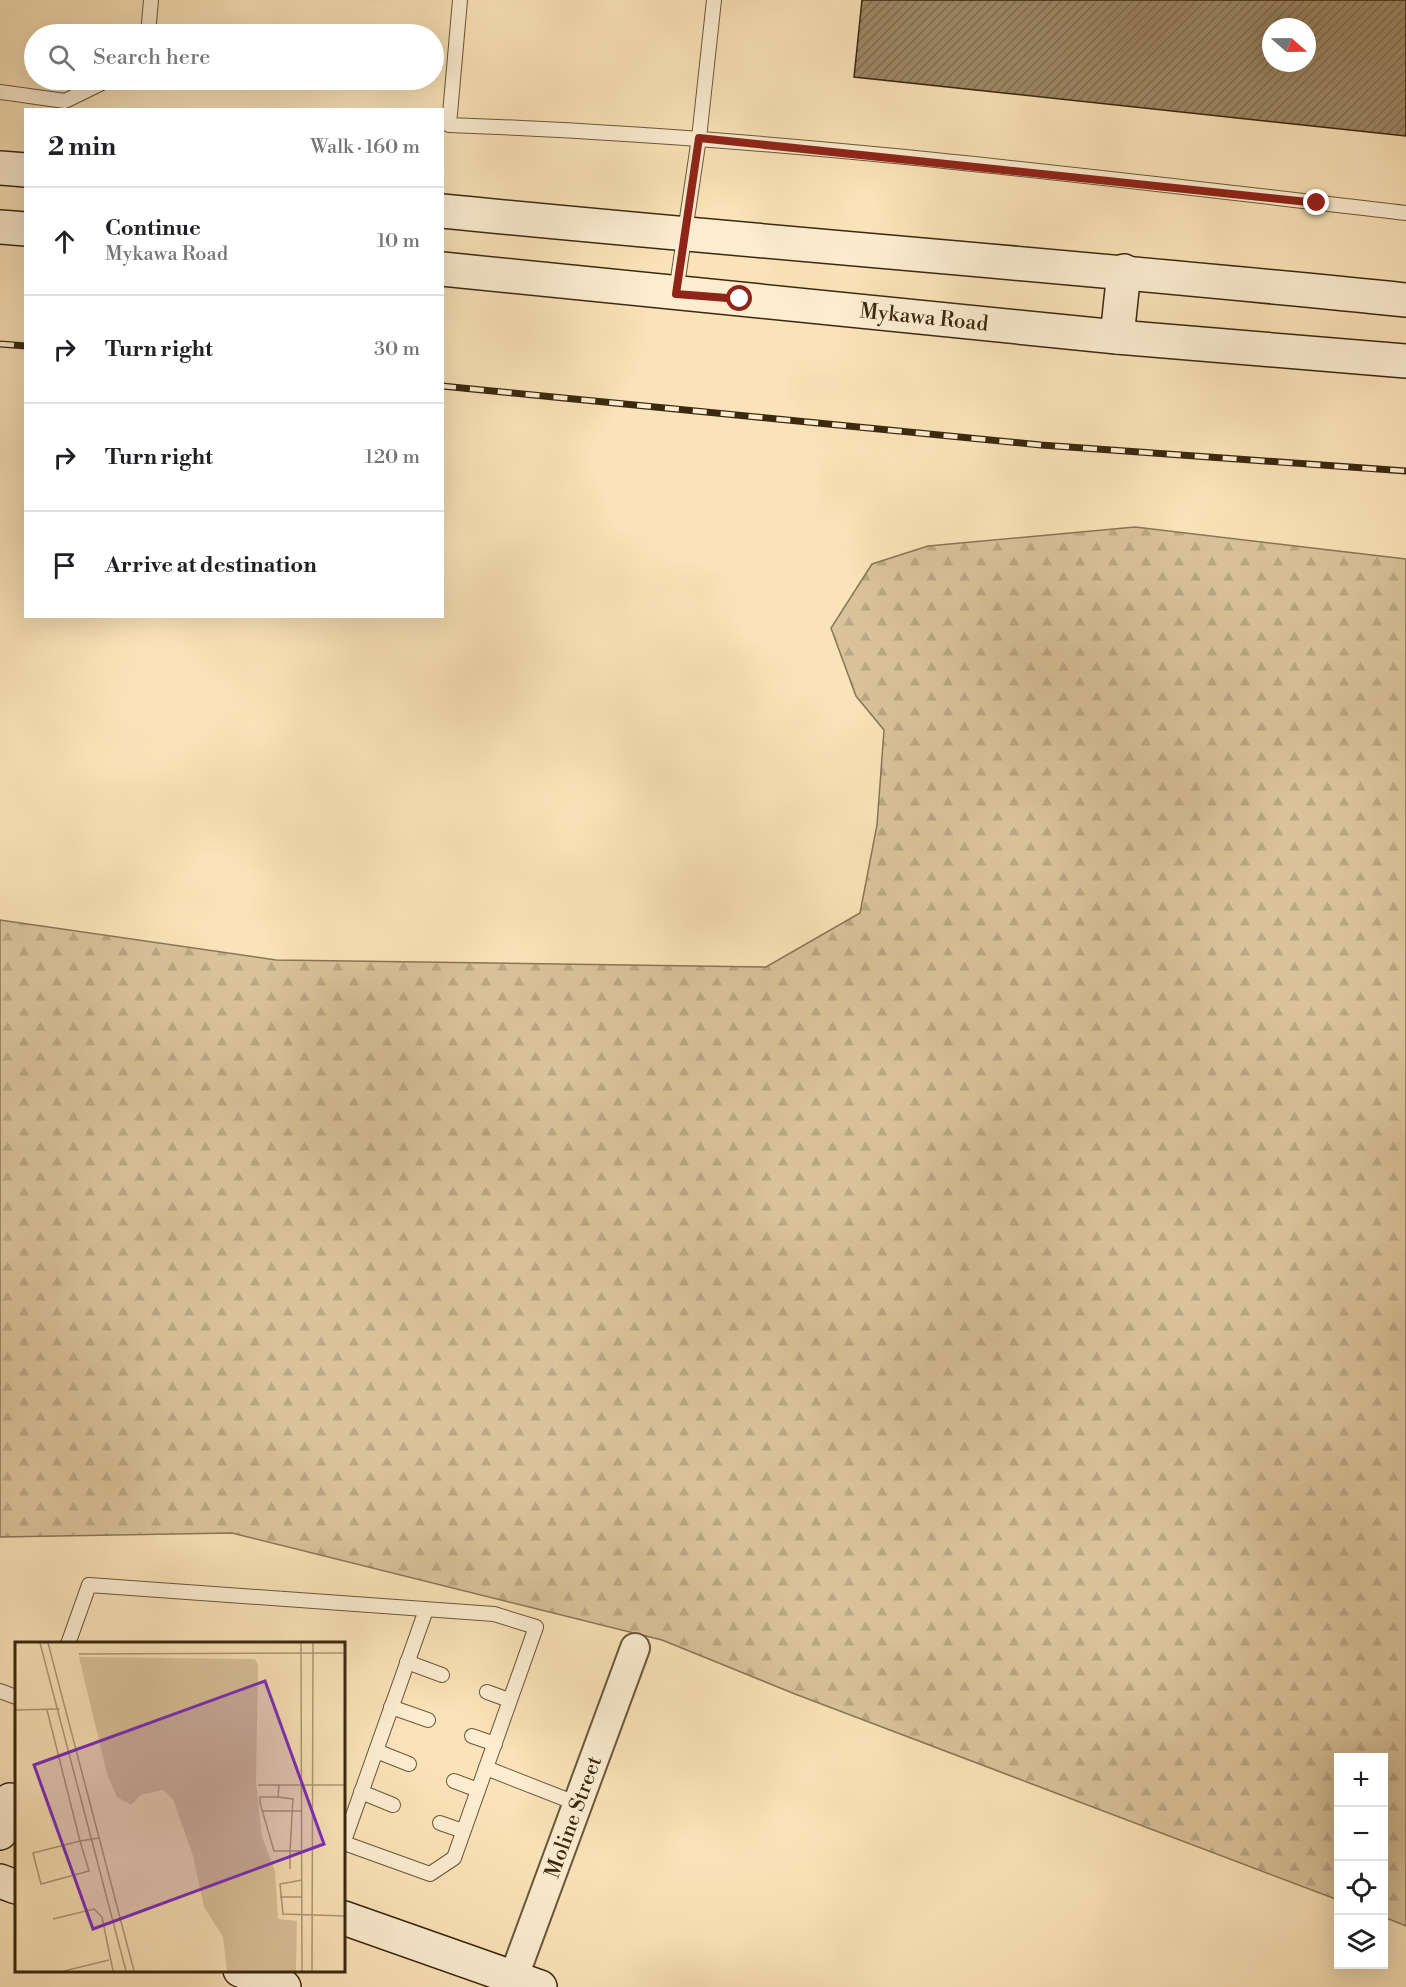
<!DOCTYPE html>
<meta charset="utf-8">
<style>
body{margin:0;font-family:"Libre Bodoni",serif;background:#f2f2f2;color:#202124}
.controls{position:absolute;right:18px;bottom:18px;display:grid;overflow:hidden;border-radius:0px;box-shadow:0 6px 24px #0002}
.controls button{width:54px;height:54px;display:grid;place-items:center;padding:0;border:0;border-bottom:2px solid #e0e0e0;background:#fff;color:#202124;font:30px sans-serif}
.compass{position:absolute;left:1262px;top:18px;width:54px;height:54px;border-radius:50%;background:#fff;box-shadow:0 6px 24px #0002;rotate:110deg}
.stop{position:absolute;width:18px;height:18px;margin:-14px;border:4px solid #8f2418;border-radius:50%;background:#fff}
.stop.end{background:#8f2418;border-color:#fff;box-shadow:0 2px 6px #0008}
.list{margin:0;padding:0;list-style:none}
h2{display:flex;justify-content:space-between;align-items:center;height:78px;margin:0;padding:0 24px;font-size:26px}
h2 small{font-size:20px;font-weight:400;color:#757577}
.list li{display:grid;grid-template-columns:39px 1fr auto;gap:18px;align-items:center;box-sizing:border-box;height:108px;padding:0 24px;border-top:2px solid #e0e0e0}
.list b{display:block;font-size:22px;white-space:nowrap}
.list p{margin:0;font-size:20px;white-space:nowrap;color:#757577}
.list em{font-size:20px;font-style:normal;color:#757577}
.icon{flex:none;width:33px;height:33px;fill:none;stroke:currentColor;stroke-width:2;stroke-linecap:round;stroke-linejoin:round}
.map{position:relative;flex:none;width:1406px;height:1987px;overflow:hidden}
.search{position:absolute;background:#fff;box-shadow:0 6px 24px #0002;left:24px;top:24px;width:420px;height:66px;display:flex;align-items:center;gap:15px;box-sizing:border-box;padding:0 21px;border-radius:33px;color:#757577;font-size:22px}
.panel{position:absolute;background:#fff;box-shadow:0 6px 24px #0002;left:24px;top:108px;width:420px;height:510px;border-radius:0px}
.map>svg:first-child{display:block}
.forest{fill:url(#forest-firs);stroke:#8a7656;stroke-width:1.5}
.building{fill:url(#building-hatch);stroke:#3b2810;stroke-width:1.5;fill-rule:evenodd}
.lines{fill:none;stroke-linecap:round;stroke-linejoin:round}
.lane-casing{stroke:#6b573a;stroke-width:16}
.street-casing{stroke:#6b573a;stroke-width:32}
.secondary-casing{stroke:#3b2810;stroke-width:36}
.lane{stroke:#fcedd1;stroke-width:14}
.street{stroke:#fcedd1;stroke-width:28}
.secondary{stroke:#fcedd1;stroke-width:33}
.rail-casing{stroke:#3b2810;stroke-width:7}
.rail{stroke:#fcedd1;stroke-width:4.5;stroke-dasharray:14;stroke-linecap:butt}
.route{stroke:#8f2418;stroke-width:8}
.labels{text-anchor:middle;stroke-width:4.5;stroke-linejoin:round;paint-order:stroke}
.street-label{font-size:21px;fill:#3b2810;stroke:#fcedd1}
.inset-road{fill:none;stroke:#ae9875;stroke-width:1.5}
.view{fill:#7b2cbf;fill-opacity:0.15;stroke:#7b2cbf;stroke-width:3}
.inset-edge{fill:none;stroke:#3b2810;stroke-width:3}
</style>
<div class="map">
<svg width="1406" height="1987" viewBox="0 0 1406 1987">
<defs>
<pattern id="forest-firs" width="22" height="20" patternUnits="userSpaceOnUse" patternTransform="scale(1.5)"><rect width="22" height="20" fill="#dac39b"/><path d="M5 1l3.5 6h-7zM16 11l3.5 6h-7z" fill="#bca884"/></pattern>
<pattern id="building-hatch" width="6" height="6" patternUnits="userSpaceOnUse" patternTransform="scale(1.5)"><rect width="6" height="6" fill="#9e8967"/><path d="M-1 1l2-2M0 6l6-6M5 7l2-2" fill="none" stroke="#827053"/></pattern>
</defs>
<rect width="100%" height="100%" fill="#fae3b8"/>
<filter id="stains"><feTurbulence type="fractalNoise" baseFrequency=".00333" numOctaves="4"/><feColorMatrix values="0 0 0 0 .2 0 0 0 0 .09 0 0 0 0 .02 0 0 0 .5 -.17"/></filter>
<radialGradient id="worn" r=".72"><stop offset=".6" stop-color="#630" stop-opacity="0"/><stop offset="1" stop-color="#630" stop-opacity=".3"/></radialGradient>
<path class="forest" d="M 1135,527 L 1406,559 L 1406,1926 L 1384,1917 L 1384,1758 L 1338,1758 L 1338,1900 L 795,1694 L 662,1640 L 232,1533 L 0,1537 L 0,920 L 276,960 L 766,967 L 860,913 L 877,825 L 884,730 L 856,696 L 831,628 L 872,564 L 928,546 Z"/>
<path class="building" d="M 862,0 L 1406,0 L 1406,136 L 854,77 ZM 1271,27 L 1307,27 L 1307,63 L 1271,63 Z"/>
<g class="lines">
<g class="lane-casing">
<g id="lane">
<path d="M 460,0 L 449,125 C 768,136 1089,176 1406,213"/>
<path d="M 148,34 L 151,0"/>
<path d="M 0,92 L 65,101 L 108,80"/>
<path d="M 676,292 L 699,138 L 714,0"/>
<path d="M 68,1644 L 89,1585 L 494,1614 L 536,1627 L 454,1858 L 430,1874 L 344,1843"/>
<path d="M 407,1662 L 442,1675"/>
<path d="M 0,1691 L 16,1697"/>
<path d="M 487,1692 L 509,1700"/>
<path d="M 391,1707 L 428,1720"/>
<path d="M 472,1736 L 495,1744"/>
<path d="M 376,1751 L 409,1764"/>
<path d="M 486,1768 L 578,1804"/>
<path d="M 454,1781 L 478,1790"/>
<path d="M 361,1792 L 393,1805"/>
<path d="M 440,1823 L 463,1831"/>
<path d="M 344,1841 L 426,1610"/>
</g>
</g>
<g class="street-casing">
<path id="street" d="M 510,1987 L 635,1648"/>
</g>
<g class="secondary-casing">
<g id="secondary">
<path d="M 0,168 L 26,170"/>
<path d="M 442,211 C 764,243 1085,267 1406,300"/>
<path d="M 0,227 L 26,229"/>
<path d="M 442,269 L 1117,337 L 1406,361"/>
<path d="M 1117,337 L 1124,271"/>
<path d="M 0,1833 L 10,1800"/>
<path d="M 0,1881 L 16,1887"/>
<path d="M 344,1918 L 540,1987"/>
<path d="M 240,1970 L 284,1987"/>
</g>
</g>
<use href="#lane" class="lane"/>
<use href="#street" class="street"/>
<use href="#secondary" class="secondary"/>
<g class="rail-casing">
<g id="rail">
<path d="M 0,344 L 26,346"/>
<path d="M 442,386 L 1041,445 L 1406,471"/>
</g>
</g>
<use href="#rail" class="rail"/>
</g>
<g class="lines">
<path class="route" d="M 740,299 L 676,294 L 699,138 L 1317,203"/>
</g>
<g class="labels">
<g class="street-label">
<text transform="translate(924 317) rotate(6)" y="7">Mykawa Road</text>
<text transform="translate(573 1817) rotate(-70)" y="7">Moline Street</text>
</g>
</g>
<g transform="translate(15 1642)">
<rect width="330" height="330" fill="#fae3b8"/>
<path d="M 64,15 L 240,17 L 243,23 L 241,140 L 247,195 L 260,229 L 263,277 L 282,279 L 281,329 L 212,329 L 208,295 L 189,265 L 178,214 L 158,157 L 148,148 L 126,153 L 116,163 L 102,155 L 92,132 Z" fill="#dac39b"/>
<path class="inset-road" d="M 25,1 L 111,329M 33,1 L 119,329M 286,1 L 287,329M 64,12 L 330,11M 0,68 L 45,67M 32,68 L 65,199 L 74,229 L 26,242 L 18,211 L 65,199 L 84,196M 243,143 L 330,143M 263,155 L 245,155 L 245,161 L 259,209 L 275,209 L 278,157 L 263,155 L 264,143M 247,169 L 287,169M 275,227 L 275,209 L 287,209M 287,238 L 265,242 L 268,272 L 330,274M 265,255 L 287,255M 38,277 L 79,267 L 87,275 L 98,329M 49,329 L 94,318M 297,329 L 298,1"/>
<path class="view" d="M 250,39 L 309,202 L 78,287 L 19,123 Z"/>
<rect width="330" height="330" class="inset-edge"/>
</g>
<rect width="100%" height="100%" filter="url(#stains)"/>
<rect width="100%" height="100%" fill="url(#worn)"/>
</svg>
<div class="controls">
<button>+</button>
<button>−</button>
<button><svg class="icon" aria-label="locate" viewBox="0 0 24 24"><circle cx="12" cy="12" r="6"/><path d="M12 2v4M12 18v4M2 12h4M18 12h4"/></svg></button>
<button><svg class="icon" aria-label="layers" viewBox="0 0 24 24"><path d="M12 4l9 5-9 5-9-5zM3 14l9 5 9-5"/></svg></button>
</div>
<svg class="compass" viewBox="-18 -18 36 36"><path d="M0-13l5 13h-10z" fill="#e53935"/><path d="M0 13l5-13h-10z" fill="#757577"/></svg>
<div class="stop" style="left:740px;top:299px"></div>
<div class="stop end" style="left:1317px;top:203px"></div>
<div class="search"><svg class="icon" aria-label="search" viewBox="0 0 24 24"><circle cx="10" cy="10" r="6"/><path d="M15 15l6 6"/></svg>Search here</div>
<section class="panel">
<h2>2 min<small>Walk · 160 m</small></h2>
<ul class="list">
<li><svg class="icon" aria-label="ahead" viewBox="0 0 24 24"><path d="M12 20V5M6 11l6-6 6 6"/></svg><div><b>Continue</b><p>Mykawa Road</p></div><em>10 m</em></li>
<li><svg class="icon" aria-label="right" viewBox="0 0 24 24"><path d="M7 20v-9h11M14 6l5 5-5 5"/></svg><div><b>Turn right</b></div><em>30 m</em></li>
<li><svg class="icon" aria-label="right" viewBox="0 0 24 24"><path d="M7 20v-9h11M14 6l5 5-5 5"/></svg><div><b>Turn right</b></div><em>120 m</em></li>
<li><svg class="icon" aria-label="arrive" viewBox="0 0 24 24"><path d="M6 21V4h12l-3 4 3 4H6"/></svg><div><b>Arrive at destination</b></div></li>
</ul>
</section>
</div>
